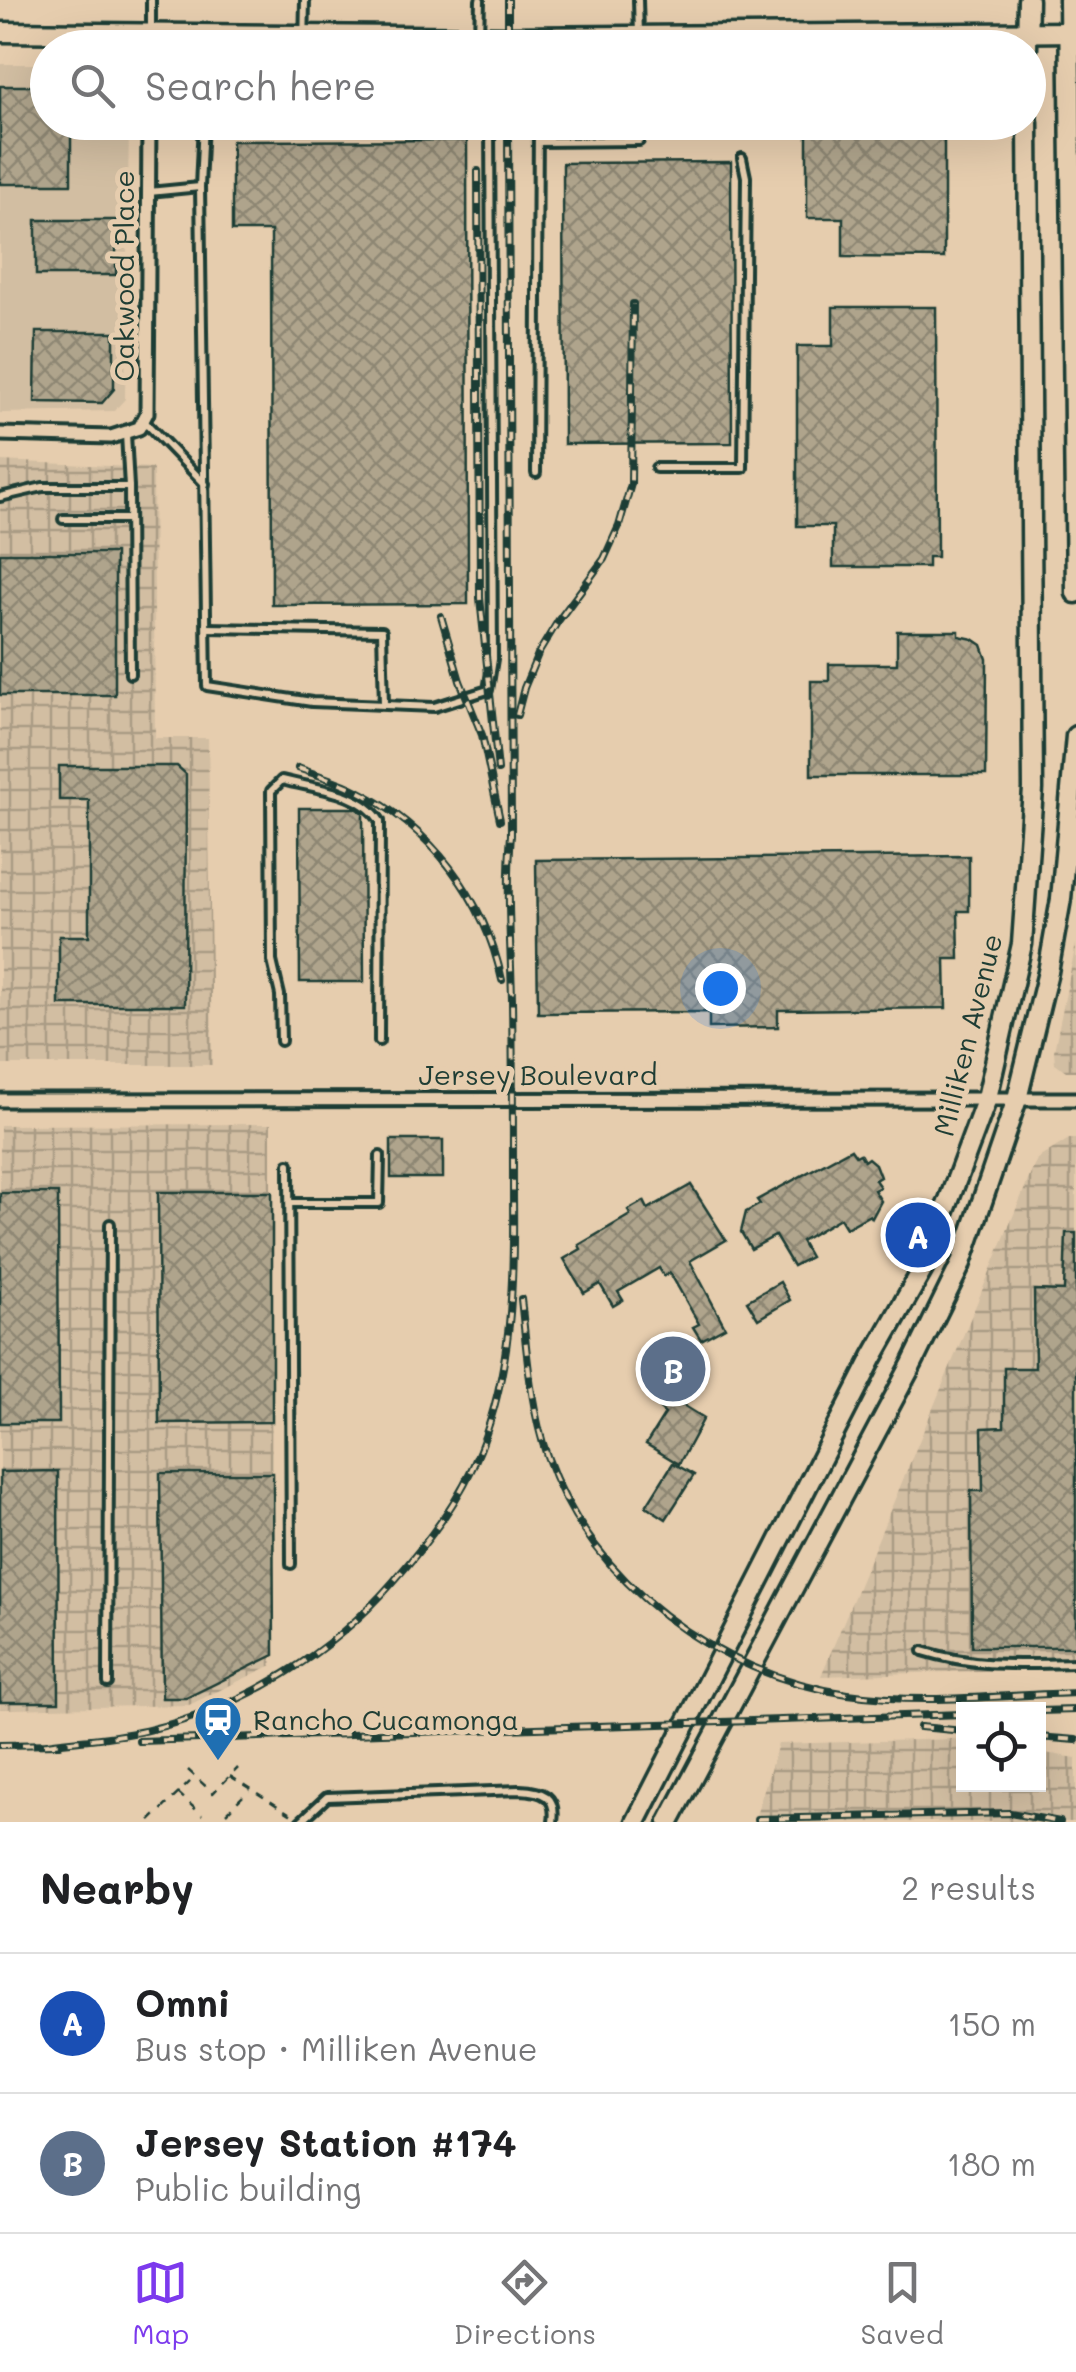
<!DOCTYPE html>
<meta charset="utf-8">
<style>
body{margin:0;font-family:Mali,sans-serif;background:#f6f6f6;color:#202124}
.controls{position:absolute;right:30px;bottom:30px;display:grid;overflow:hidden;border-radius:0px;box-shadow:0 10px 40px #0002}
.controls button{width:90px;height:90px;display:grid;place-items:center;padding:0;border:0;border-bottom:2px solid #e0e0e0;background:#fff;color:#202124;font:50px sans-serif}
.you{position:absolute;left:720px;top:988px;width:35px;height:35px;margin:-25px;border:8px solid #fff;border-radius:50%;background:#1a73e8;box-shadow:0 0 0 15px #1a73e833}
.badge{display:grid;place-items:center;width:65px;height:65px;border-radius:50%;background:#7c3aed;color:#fff;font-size:32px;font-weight:700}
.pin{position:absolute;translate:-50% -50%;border:5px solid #fff;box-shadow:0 2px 10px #0006}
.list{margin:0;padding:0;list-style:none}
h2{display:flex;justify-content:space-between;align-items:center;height:130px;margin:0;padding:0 40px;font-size:42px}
h2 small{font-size:32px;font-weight:400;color:#757577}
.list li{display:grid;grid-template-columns:65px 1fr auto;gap:30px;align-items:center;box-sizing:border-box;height:140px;padding:0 40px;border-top:2px solid #e0e0e0}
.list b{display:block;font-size:38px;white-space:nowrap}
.list p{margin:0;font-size:32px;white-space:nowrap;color:#757577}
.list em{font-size:32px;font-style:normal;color:#757577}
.icon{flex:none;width:55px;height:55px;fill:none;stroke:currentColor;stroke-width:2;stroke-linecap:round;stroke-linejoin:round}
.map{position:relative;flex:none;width:1076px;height:1822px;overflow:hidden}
.search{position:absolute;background:#fff;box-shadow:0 10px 40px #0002;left:30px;right:30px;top:30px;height:110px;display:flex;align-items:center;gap:25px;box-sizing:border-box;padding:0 35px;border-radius:55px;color:#757577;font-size:38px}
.sheet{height:410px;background:#fff}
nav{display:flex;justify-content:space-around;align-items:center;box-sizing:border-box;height:140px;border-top:2px solid #e0e0e0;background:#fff;font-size:28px;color:#757577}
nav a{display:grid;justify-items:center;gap:5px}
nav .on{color:#7c3aed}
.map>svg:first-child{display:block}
.built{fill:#d2bea2}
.industrial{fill:url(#industrial-grid)}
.building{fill:url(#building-cross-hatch);stroke:#1f3d34;stroke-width:2.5}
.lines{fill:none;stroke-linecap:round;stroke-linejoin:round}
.lane-casing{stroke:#1f3d34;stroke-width:14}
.street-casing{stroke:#1f3d34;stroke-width:19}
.secondary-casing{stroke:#1f3d34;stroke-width:25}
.primary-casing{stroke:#1f3d34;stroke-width:25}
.path{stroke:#1f3d34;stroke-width:2.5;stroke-dasharray:8 8;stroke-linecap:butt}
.lane{stroke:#e6cdae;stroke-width:6}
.street{stroke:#e6cdae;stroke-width:11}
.secondary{stroke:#e6cdae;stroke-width:18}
.primary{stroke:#e6cdae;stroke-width:18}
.rail-casing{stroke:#1f3d34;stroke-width:8}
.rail{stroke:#e6cdae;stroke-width:4;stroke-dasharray:11;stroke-linecap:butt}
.labels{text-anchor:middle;stroke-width:10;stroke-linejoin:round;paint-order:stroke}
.street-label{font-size:28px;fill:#1f3d34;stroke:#e6cdae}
.poi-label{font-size:28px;fill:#1f3d34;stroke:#e6cdae;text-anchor:start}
</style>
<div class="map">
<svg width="1076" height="1822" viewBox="0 0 1076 1822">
<defs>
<pattern id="industrial-grid" width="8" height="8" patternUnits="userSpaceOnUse" patternTransform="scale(2.5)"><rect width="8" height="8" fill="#d2bea2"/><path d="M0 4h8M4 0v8" fill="none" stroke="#aa9c85"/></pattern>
<pattern id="building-cross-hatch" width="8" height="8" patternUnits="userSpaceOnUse" patternTransform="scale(2.5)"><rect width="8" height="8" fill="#afa48c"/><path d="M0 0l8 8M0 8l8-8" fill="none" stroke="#8e8773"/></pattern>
</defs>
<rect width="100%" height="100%" fill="#e6cdae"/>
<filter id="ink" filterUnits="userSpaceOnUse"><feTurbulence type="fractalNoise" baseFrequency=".01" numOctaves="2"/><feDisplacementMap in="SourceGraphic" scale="20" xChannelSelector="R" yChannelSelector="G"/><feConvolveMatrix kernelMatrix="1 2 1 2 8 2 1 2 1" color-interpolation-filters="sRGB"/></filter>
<g filter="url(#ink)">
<path class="built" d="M 0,64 L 47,64 L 48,122 L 129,123 L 125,399 L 114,411 L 0,413 Z"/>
<g class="industrial">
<path d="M 0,461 L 153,468 L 155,738 L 208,738 L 212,1065 L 0,1065 Z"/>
<path d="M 1076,944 L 1076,1071 L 1066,1071 L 1055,1063 L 1054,1051 Z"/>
<path d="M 271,1124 L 272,1665 L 189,1705 L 0,1709 L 0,1125 Z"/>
<path d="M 1069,1139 L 1076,1139 L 1076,1668 L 821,1676 L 1037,1159 Z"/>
<path d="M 954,1739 L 963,1741 L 964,1784 L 1038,1784 L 1039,1752 L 1076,1758 L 1076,1822 L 754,1822 L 778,1744 Z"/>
</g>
<g class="building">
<path d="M 0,86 L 48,86 L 48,122 L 71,122 L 71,184 L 0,184 Z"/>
<path d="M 807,122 L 944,122 L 944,258 L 843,257 L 843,218 L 807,218 Z"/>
<path d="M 467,140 L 468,604 L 272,605 L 271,231 L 232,231 L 232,141 Z"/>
<path d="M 731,162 L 732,443 L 564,444 L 563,163 Z"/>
<rect x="36" y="220" width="80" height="55"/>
<path d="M 833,307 L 936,307 L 937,557 L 928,557 L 928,567 L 833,567 L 833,526 L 797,526 L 797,346 L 833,346 Z"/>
<path d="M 36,332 L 114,332 L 114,389 L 102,403 L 35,402 Z"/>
<rect x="0" y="553" width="115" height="142"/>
<path d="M 897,631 L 959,631 L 959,636 L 973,639 L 982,645 L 987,659 L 986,775 L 811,775 L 811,681 L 829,681 L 829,664 L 897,664 Z"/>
<path d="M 59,766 L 177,766 L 186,774 L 185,1005 L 59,1005 L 59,936 L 89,936 L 89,800 L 59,800 Z"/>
<path d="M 299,808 L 355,808 L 363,813 L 364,982 L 300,982 Z"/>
<path d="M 969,856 L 969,911 L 958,911 L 959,959 L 945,959 L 946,1008 L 778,1010 L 778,1027 L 709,1028 L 709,1012 L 538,1013 L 536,860 Z"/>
<rect x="391" y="1140" width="52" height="38"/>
<path d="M 851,1149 L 856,1156 L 860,1154 L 864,1161 L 868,1158 L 875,1164 L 880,1177 L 875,1180 L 880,1187 L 874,1190 L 881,1201 L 872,1218 L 870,1215 L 846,1228 L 840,1218 L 801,1241 L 810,1257 L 793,1266 L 775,1236 L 751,1249 L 741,1232 L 746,1212 L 760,1204 L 757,1200 Z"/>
<path d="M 691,1185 L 726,1240 L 690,1261 L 725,1327 L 701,1340 L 693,1327 L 699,1324 L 670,1273 L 664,1276 L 659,1268 L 618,1292 L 623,1300 L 613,1306 L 600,1284 L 584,1293 L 564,1259 L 581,1249 L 579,1245 L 630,1215 L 628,1210 L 644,1201 L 648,1209 Z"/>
<path d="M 158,1192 L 272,1192 L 272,1422 L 159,1423 Z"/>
<path d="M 0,1193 L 58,1193 L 59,1423 L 0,1423 Z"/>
<path d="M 1066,1233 L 1076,1233 L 1076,1647 L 972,1647 L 971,1491 L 983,1491 L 982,1428 L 1004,1427 L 1004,1368 L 1035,1368 L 1034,1290 L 1064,1291 Z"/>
<path d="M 780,1282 L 790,1300 L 758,1319 L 747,1301 Z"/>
<path d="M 662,1392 L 704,1418 L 679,1464 L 646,1444 L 665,1414 L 655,1404 Z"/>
<path d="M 673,1463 L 694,1475 L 666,1519 L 646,1506 Z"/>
<path d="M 58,1471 L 59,1702 L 0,1702 L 0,1472 Z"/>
<path d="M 160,1473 L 273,1473 L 274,1655 L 186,1698 L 162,1698 Z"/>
</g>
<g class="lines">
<g class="lane-casing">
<g id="lane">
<path d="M 638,0 L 639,35"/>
<path d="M 151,29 L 151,0"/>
<path d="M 479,36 L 480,0"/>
<path d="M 304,48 L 305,0"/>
<path d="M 203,122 L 200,187 L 207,686 L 312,702 L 434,707 L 488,690 L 493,659 L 490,122"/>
<path d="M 538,142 L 639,141 L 639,122"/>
<path d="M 149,192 L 200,187"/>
<path d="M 144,421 L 205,484"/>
<path d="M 126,434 L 129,487"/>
<path d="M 656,468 L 743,468 L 746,177 L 742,158"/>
<path d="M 536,473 L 538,122"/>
<path d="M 0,497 L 43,487 L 129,487 L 130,674"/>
<path d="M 63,519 L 129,519"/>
<path d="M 207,628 L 382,631 L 384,704"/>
<path d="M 281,1041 L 280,995 L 272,961 L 271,791 L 282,780 C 315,789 361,791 380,821 L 379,1041"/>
<path d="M 289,1164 L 291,1564"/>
<path d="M 290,1203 L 379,1203 L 380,1156"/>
<path d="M 923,1651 C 978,1668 1020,1664 1076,1663"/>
<path d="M 108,1683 L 110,1224"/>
<path d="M 300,1822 L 327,1797 L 520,1790 C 543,1791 557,1796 553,1822"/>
</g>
</g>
<g class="street-casing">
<g id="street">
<path d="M 0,434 L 111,437 L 139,428 L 147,413 L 149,122"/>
<path d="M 0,1100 L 1076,1099"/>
</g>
</g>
<g class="secondary-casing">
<path id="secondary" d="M 0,32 L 508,37 L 1076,32"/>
</g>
<g class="primary-casing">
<g id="primary">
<path d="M 1069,0 L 1076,593"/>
<path d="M 1027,48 L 1028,0"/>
<path d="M 636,1822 L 873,1357 L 924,1267 L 987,1098 L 1022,944 L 1033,789 L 1028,122"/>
<path d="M 669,1822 L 912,1364 L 960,1266 L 1017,1099 L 1048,972 L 1061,899 L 1076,736"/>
</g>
</g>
<g class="path">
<path d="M 188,1770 L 213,1793 L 238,1768"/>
<path d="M 230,1776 L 292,1815"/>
<path d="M 178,1793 L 202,1815"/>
<path d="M 226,1813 L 249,1790"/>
<path d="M 150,1821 L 193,1779"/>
</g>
<use href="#lane" class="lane"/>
<use href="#street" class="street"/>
<use href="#secondary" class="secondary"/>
<use href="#primary" class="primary"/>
<g class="rail-casing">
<g id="rail">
<path d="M 508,0 L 508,48"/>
<path d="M 478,171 L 480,598 L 498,770"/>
<path d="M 441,616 L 460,681 L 482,735 L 500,820"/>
<path d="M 517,715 L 524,688 L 538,654 L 558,621 L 604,559 L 619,526 L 631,484 L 633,304"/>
<path d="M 298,768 C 317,775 338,781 356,790 C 431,827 485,899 502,980"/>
<path d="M 521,1299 C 527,1351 530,1407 547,1456 C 591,1583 717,1675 848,1694 C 923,1705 1001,1695 1076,1693"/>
<path d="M 1038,1711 L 1076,1710"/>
<path d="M 920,1727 L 964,1731"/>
<path d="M 1038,1737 L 1076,1740"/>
<path d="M 139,1741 L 964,1714"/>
<path d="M 47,1744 C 81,1739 118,1738 152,1729 C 244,1707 331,1654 393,1582 C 427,1543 461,1499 480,1450 C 512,1369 514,1283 513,1197 C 513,1132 513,1066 512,1001 C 511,945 506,891 511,835 L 508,122"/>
<path d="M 0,1745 L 59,1744"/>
<path d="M 757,1819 L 1010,1813 L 1060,1822"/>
</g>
</g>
<use href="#rail" class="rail"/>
</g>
</g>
<defs>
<g id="station-pin" transform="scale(2.5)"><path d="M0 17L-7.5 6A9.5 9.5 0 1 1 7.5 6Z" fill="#1f6fb2" stroke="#e6cdae"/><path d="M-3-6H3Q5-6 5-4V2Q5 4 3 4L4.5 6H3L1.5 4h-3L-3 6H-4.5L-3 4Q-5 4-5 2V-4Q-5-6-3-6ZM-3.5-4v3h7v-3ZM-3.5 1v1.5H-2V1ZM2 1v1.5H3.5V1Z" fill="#fff"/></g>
</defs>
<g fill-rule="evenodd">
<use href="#station-pin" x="218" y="1720"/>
</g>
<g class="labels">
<g class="street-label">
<text transform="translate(124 276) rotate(-90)" y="10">Oakwood Place</text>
<text transform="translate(968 1035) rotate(-76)" y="10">Milliken Avenue</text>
<text x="538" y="1085">Jersey Boulevard</text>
</g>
<g class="poi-label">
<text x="253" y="1730">Rancho Cucamonga</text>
</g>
</g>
</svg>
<div class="controls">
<button><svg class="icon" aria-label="locate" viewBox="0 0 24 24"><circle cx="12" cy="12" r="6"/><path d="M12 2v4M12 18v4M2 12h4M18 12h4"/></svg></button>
</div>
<div class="you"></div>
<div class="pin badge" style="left:918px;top:1235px;background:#1a4fb4">A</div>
<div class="pin badge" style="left:673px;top:1369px;background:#5c6f8a">B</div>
<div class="search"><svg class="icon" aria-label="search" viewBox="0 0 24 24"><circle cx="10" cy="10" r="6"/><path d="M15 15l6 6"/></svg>Search here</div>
</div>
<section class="sheet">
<h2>Nearby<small>2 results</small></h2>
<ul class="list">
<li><span class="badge" style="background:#1a4fb4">A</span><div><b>Omni</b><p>Bus stop · Milliken Avenue</p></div><em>150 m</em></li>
<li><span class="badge" style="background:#5c6f8a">B</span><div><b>Jersey Station #174</b><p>Public building</p></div><em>180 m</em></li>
</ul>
</section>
<nav>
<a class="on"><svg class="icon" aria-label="map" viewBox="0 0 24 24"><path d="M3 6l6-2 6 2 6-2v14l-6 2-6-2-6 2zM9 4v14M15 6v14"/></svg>Map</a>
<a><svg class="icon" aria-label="directions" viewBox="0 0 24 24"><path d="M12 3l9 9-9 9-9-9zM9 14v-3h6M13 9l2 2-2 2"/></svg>Directions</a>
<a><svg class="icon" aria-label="saved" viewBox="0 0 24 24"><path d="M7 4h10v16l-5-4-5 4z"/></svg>Saved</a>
</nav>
